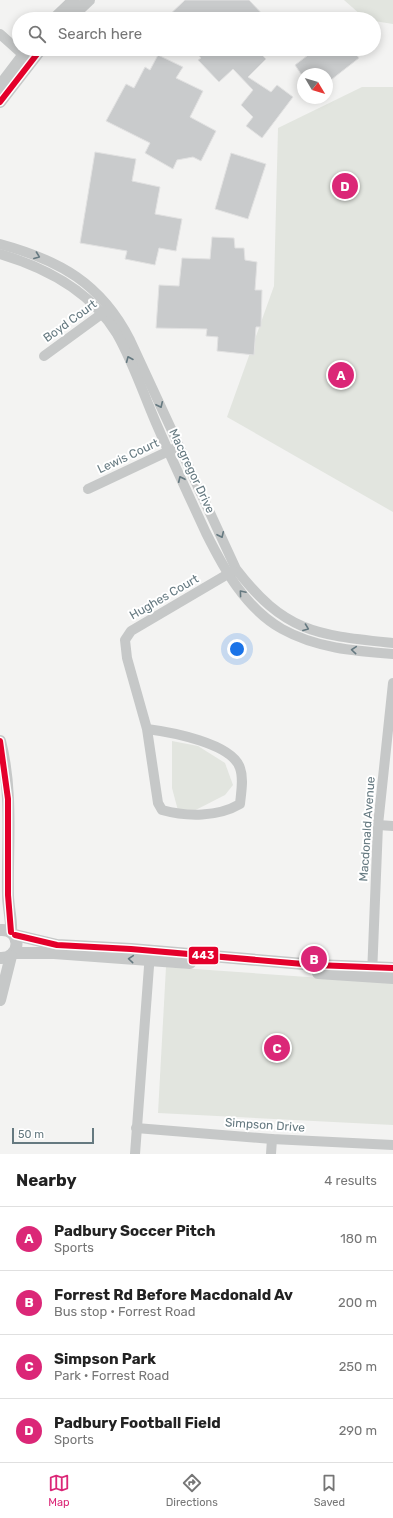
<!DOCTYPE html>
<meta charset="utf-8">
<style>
body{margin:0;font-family:Rubik,sans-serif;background:#f6f6f6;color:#222}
.compass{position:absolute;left:297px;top:68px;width:36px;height:36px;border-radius:50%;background:#fff;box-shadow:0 2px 10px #0003;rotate:128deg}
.scale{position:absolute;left:12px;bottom:10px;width:82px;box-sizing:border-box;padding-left:4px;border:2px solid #657980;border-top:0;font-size:11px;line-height:14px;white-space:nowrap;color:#657980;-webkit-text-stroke:3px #fff;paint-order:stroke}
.you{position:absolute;left:237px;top:649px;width:14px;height:14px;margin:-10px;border:3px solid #fff;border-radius:50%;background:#1a73e8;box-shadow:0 0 0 6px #1a73e833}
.badge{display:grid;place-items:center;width:26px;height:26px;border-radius:50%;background:#db2777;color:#fff;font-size:13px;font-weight:700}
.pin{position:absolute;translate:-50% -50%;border:2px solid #fff;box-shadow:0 1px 4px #0006}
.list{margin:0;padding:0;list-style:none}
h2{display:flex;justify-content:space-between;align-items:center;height:52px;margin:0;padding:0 16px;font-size:17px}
h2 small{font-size:13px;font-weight:400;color:#767676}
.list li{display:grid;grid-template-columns:26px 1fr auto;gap:12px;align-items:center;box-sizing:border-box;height:64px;padding:0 16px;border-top:1px solid #e0e0e0}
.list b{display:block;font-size:15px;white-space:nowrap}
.list p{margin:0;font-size:13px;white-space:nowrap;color:#767676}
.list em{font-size:13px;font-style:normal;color:#767676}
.icon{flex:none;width:22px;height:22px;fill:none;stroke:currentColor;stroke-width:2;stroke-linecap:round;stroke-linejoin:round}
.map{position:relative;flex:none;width:393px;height:1154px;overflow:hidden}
.search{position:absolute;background:#fff;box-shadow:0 2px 10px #0003;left:12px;right:12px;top:12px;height:44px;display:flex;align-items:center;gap:10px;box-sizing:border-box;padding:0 14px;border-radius:22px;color:#767676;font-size:15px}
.sheet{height:308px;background:#fff}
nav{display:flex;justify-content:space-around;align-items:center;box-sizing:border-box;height:56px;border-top:1px solid #e0e0e0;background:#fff;font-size:11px;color:#767676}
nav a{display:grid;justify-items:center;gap:2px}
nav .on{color:#db2777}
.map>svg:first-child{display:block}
.green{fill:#e2e5df}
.building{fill:#c9cbcc;stroke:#e2e2e2}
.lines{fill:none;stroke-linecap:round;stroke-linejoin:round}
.minor{stroke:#c6c8c8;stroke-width:10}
.tertiary{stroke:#c6c8c8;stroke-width:12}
.bus-1-casing{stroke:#fff;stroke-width:9}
.bus-1{stroke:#e4002b;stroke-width:6}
.oneway{stroke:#657980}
.labels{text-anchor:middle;stroke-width:4;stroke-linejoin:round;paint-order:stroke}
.street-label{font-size:12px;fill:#657980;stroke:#fff}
.line-badge{stroke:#fff;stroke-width:1.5}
.badge-label{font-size:11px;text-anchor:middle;font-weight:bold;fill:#fff}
</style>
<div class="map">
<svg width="393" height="1154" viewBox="0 0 393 1154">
<rect width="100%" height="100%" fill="#f3f3f2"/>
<g class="green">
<path d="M 344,0 L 393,0 L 393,24 L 374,21 L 374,19 L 361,15 Z"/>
<path d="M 362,87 L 393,87 L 393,512 L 227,417 L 274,286 L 278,128 Z"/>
<path d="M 172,741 L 198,746 L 225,763 L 233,785 L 225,795 L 180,818 L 172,788 Z"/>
<path d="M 166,967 L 393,983 L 393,1125 L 158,1113 Z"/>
</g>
<g class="building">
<path d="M 185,0 L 249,0 L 267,19 L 165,19 Z"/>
<path d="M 193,49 L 256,49 L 266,59 L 248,77 L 271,92 L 277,85 L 293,97 L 262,138 L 246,126 L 253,117 L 241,105 L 253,90 L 233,69 L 219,82 L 198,60 L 201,58 Z"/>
<path d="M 316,49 L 352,49 L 359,58 L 327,83 L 327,74 L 301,74 L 295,65 Z"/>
<path d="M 158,55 L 183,67 L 176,78 L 203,91 L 190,117 L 216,131 L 201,161 L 193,157 L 177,160 L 173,169 L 145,153 L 150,143 L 106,121 L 126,84 L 134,88 L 145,67 L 150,70 Z"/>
<path d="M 95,152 L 136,159 L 132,181 L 160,187 L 155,214 L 182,219 L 176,251 L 159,248 L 155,265 L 125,259 L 127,251 L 80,243 Z"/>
<path d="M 231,153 L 266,164 L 248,219 L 215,209 Z"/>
<path d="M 212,237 L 234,238 L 235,248 L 244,248 L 245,260 L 257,262 L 255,290 L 262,290 L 261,327 L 256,327 L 254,355 L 217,351 L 218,337 L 206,336 L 207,329 L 156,328 L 159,285 L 179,286 L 182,258 L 210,259 Z"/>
</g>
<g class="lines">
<g class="minor">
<path d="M 0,34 L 28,59"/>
<path d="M 0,244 C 59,260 101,283 130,340 L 236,569 C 285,633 317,635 393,643"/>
<path d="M 0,254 C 47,268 91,291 117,334 C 133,362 143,393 156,423 C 172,460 189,496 206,533 C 224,569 245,608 282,629 C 316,648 354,651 393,654"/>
<path d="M 44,356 L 107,310"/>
<path d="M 88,489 L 173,449"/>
<path d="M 147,729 C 170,732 232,743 240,768 C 244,779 241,793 240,804 C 218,817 187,817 162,810 L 158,803 L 147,729 L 127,658 L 125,640 L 131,631 L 233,571"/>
<path d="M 378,825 L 393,826"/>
<path d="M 372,975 L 378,825 L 393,683"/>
<path d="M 136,1128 L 272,1139 L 393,1145"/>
<path d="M 135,1154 L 150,953"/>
<path d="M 271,1154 L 272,1139"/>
</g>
<g class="tertiary">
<path d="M 54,19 L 74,0"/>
<path d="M 69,19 L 89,0"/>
<path d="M 0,86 L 28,49"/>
<path d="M 0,102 L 41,49"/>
<path d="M 0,741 C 13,792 7,844 8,895 C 8,907 12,920 11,932"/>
<path d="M 0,930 C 22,928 22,959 0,958"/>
<path d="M 15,935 L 57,945 L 131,949 L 315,965 L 393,968"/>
<path d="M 13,953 L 54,953 L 190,963"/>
<path d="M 318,973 L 393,978"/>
<path d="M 0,1000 L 11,956"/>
</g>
<g class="bus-1-casing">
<g id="bus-1">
<path d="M 0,102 L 41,49"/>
<path d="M 0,741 L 8,799 L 8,895 L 11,932"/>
<path d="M 15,935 L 57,945 L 131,949 L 315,965 L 393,968"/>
</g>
</g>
<use href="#bus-1" class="bus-1"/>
</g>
<defs><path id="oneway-chevron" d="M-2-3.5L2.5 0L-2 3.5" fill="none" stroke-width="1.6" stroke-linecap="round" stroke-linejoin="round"/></defs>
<g class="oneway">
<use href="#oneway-chevron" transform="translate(37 256) rotate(21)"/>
<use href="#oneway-chevron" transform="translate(129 359) rotate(-113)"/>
<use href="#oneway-chevron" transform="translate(160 405) rotate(65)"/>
<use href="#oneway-chevron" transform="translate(181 479) rotate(-115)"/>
<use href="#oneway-chevron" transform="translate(221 535) rotate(65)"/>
<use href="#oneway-chevron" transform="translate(242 593) rotate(-130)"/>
<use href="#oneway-chevron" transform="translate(306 628) rotate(21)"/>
<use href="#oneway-chevron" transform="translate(354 650) rotate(-175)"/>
<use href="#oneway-chevron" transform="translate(131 959) rotate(-175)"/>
</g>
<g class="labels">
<g class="street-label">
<text transform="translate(70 321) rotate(-36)" y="4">Boyd Court</text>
<text transform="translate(128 456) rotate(-25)" y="4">Lewis Court</text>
<text transform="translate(192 471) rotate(65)" y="4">Macgregor Drive</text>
<text transform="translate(164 597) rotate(-30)" y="4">Hughes Court</text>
<text transform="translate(367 829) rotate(-86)" y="4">Macdonald Avenue</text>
<text transform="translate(265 1125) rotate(4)" y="4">Simpson Drive</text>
</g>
</g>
<rect class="line-badge" x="188" y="946" width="31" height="19" rx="4" fill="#e4002b"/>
<g class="badge-label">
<text x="203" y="959">443</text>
</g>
</svg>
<svg class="compass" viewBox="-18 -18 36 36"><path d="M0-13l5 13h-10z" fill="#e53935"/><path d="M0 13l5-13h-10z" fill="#767676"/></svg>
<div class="scale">50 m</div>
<div class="you"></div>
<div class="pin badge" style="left:341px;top:375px">A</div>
<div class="pin badge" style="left:314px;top:959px">B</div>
<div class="pin badge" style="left:277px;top:1048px">C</div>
<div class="pin badge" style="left:345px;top:186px">D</div>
<div class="search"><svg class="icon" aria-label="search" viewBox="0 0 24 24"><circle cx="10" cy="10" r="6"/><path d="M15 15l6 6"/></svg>Search here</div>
</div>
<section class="sheet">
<h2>Nearby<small>4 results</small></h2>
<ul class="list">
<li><span class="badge">A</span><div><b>Padbury Soccer Pitch</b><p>Sports</p></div><em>180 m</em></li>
<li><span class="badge">B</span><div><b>Forrest Rd Before Macdonald Av</b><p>Bus stop · Forrest Road</p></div><em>200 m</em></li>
<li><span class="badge">C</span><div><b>Simpson Park</b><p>Park · Forrest Road</p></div><em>250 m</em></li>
<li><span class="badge">D</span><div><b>Padbury Football Field</b><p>Sports</p></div><em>290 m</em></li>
</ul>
</section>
<nav>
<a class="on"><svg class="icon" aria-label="map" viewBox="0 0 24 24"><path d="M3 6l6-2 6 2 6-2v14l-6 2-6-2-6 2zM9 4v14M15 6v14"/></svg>Map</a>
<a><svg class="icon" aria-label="directions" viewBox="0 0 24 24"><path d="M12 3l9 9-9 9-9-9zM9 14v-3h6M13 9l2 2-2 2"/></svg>Directions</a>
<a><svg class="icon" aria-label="saved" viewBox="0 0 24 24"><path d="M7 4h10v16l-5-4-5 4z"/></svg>Saved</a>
</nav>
